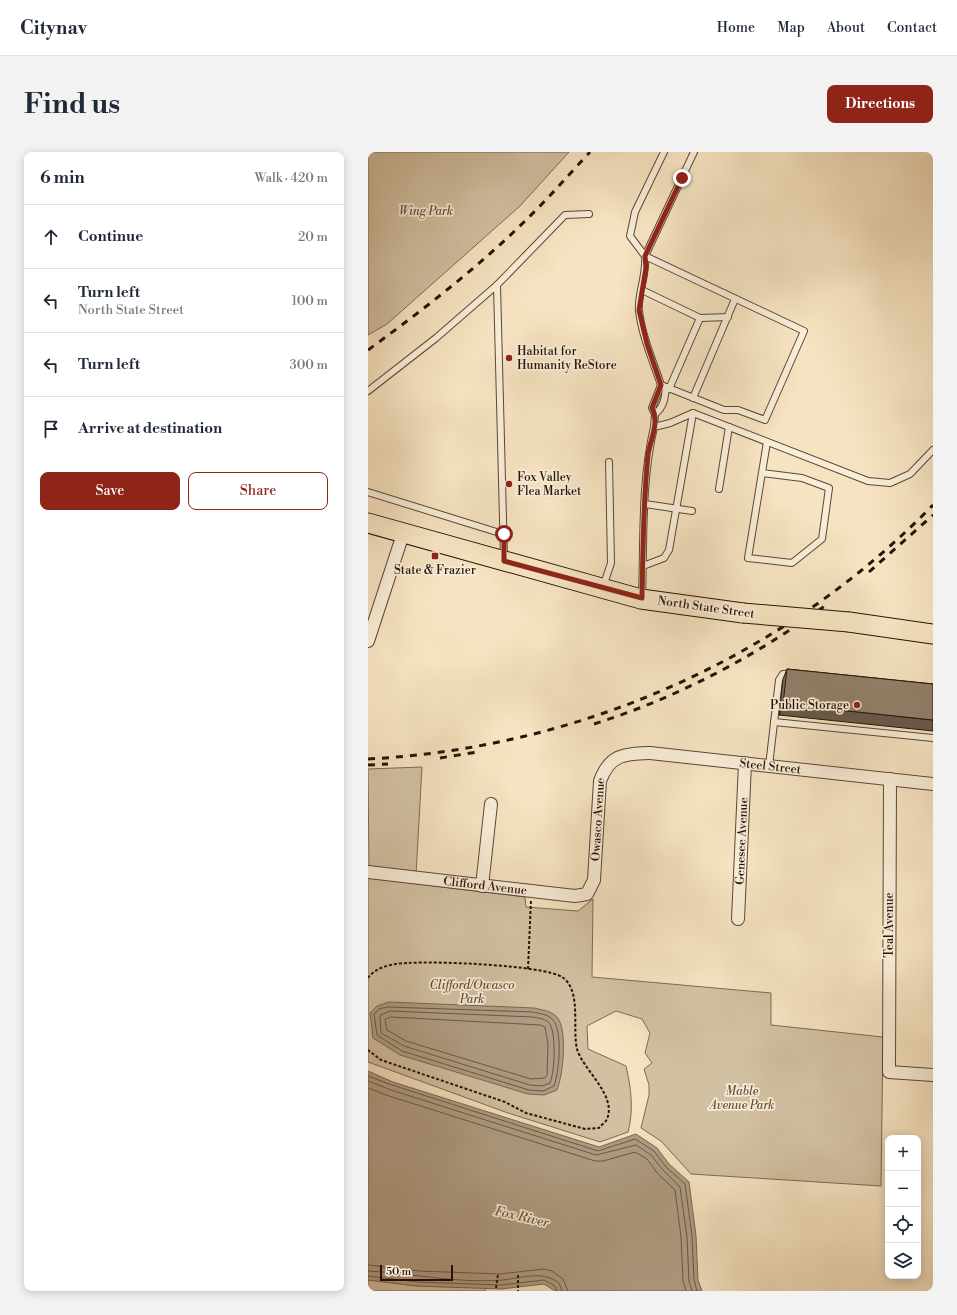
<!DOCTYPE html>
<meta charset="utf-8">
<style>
body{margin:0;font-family:"Libre Bodoni",serif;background:#f2f2f3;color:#1f2937}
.controls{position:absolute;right:12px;bottom:12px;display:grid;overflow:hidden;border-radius:8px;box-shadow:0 2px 10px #0003}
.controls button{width:36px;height:36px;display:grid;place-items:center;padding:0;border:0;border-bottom:1px solid #e0e1e3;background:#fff;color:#1f2937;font:20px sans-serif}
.scale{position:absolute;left:12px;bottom:10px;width:73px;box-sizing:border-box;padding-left:4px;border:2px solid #25130b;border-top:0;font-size:11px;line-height:14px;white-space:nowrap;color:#25130b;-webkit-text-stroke:3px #f9edd7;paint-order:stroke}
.stop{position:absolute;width:12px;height:12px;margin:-9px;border:3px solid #8f2418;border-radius:50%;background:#fff}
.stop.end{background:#8f2418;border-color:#fff;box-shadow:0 1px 4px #0008}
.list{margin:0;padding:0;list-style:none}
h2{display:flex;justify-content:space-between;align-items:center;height:52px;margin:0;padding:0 16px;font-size:17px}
h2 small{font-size:13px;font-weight:400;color:#747a83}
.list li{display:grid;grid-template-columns:26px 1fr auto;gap:12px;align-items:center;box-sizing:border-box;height:64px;padding:0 16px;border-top:1px solid #e0e1e3}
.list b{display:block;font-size:15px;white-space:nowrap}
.list p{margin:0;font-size:13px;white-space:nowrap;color:#747a83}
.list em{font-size:13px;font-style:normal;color:#747a83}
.actions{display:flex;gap:8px;padding:12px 16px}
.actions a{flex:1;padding:9px 0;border:1px solid #8f2418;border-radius:8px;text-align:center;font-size:14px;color:#8f2418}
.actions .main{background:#8f2418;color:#fff}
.icon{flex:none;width:22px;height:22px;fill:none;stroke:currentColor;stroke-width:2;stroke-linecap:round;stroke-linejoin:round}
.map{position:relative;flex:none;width:565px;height:1139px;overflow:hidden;border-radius:8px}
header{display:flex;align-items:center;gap:24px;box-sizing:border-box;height:56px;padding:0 20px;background:#fff;border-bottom:1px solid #e0e1e3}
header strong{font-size:19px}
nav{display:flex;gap:22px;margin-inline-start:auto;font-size:14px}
.intro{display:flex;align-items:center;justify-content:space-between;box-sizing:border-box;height:96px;padding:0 24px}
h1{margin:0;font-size:28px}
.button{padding:10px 18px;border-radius:8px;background:#8f2418;color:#fff;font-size:14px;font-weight:700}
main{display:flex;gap:24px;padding:0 24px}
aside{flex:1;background:#fff;border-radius:8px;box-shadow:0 2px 10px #0003}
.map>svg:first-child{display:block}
.green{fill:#d2c0a2;stroke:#7c6a56}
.water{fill:#af9c83;stroke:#786553}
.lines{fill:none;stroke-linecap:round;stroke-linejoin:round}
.shore{stroke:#6a5847;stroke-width:1}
.lane-casing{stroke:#594738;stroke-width:8}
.street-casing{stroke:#594738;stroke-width:14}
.primary-casing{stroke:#25130b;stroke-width:21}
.path{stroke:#25130b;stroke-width:2;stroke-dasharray:3 2;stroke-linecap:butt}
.lane{stroke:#f9edd7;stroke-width:6}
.street{stroke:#f9edd7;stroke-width:12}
.primary{stroke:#f6e3c1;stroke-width:19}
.rail{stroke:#25130b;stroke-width:3;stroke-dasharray:7 7;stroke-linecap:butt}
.primary-bridge-casing{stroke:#25130b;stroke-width:21;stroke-linecap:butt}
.primary-bridge{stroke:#f6e3c1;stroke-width:19}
.wall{fill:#7e6d5b;stroke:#25130b}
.shaded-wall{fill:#66594a;stroke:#25130b}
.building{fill:#927f6a;stroke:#25130b}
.route{stroke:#8f2418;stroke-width:5}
.poi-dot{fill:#8f2418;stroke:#f9edd7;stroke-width:1.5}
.labels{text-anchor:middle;stroke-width:3.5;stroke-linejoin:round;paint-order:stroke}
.park-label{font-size:12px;font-style:italic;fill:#625040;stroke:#f9edd7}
.poi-label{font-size:12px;fill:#25130b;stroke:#f9edd7;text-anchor:start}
.street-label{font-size:12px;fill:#25130b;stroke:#f9edd7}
.water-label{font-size:13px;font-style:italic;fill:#635141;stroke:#f9edd7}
</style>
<header>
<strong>Citynav</strong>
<nav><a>Home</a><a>Map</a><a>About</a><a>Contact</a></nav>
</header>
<div class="intro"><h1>Find us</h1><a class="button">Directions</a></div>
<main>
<aside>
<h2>6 min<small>Walk · 420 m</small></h2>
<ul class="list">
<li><svg class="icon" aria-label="ahead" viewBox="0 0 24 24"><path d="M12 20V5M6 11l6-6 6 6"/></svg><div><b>Continue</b></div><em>20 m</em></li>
<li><svg class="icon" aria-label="left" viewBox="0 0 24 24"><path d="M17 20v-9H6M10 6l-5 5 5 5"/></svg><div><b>Turn left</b><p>North State Street</p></div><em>100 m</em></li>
<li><svg class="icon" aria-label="left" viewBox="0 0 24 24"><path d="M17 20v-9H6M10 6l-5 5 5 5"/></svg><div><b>Turn left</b></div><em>300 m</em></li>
<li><svg class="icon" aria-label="arrive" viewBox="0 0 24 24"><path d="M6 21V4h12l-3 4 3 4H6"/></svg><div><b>Arrive at destination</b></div></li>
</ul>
<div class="actions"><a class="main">Save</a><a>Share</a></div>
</aside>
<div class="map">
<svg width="565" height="1139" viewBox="0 0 565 1139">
<rect width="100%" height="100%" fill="#f6e3c1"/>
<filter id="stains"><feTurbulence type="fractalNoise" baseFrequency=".005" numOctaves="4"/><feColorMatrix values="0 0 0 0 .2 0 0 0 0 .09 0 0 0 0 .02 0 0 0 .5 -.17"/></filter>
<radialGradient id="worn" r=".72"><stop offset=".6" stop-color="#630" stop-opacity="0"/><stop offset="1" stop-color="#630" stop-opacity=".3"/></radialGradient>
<g class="green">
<path d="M 0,0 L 201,0 L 152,54 L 19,172 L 0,183 Z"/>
<path d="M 54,615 L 48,723 L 1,718 L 0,617 Z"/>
<path d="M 0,726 L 157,745 L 158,755 L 210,759 L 225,747 L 224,825 L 403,841 L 403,873 L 515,885 L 513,1034 L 323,1022 L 293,989 L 273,976 L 281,943 L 281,933 L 276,917 L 284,911 L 277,901 L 282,881 L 274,867 L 248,859 L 219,874 L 220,897 L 258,914 C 263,935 266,958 260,980 L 232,990 L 140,961 L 0,910 Z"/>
<path d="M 0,1128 L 49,1134 L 118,1136 L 117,1139 L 0,1139 Z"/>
</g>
<g class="water">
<path d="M 21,850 L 166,856 C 174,858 186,859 191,868 C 199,883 195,923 189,938 L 176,943 L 160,942 L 32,903 L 5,886 L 2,861 L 9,854 Z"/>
<path d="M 0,919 L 25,930 L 231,995 L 268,982 L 289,996 L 301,1012 L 321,1030 L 328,1084 L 330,1128 L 334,1139 L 187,1139 L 176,1132 L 133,1137 L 49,1134 L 0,1128 Z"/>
</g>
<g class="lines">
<g class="shore">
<path d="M 21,855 L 165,860 C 172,862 180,862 185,868 C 195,879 191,921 186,934 L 175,939 L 161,938 L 34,899 L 9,883 L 6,862 L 11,857 Z"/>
<path d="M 22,859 L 165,865 C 170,866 179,867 182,872 C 188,883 187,919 182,931 L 174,934 L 162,933 L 36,894 L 13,881 L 12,864 Z"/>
<path d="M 23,865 L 172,873 L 177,875 L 180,892 L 179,923 L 177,926 L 163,927 L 38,889 L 19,878 L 17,868 Z"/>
<path d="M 0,924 L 24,933 L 230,999 L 267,987 L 286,999 L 298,1015 L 317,1032 L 324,1084 L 326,1128 L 329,1139"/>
<path d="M 0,929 L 23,938 L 228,1003 L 268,993 L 283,1003 L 295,1018 L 312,1035 L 319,1085 L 321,1129 L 324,1139"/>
<path d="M 0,936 L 21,944 L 227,1009 L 235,1009 L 267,1000 L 279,1007 L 290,1022 L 307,1038 L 313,1085 L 315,1129 L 318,1139"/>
<path d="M 0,1113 L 51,1119 L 132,1122 L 176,1117 L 184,1119 L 195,1127 L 200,1139"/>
<path d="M 0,1119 C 44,1121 90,1132 135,1128 C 154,1126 174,1118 191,1131 L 194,1139"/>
<path d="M 0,1124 L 50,1130 L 133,1133 L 176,1128 L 187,1134 L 189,1139"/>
</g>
<g class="lane-casing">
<g id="lane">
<path d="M 296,0 L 267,60 L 262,84 L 277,104 L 436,179 L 397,268 L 370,258 L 356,258 L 293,233 C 285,209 274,184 271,159 C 269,144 279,123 277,104 L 326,0"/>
<path d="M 129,133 L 197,63 L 221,62"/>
<path d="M 274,138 L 332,166 L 360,165"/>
<path d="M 301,237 L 332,166"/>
<path d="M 0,239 L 68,186 L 129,133 L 136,406"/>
<path d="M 325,246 L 367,147"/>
<path d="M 287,262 C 296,255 297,246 298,235"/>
<path d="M 286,275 L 287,262 L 284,256 L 293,233"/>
<path d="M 394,321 L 434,326 L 461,336 L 454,387 L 424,411 L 380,406 L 399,290"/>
<path d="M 351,337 L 361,275"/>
<path d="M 0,340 L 135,382"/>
<path d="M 277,352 L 324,359"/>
<path d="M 275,414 L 296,406 L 301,398 L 325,261"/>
<path d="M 235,435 L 243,411 L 241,310"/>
<path d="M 274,445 C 276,389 273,330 286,275 L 302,271 L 325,261 L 500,329 L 522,331 L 542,322 L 565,298"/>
<path d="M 406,570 L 565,586"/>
<path d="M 401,614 L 411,528 L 415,522 L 426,521"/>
</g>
</g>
<g class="street-casing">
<g id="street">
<path d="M 0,489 L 35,382"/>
<path d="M 522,627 L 521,920 L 565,923"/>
<path id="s1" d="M 0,720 L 207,744 L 219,742 L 226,728 L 232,629 C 242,602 256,602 282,601 L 565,632"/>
<path d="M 114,734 L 123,652"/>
<path id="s2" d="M 370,767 L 377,611"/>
</g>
</g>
<g class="primary-casing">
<g id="primary">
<path d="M 0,371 L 273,447 L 375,461"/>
<path d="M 481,470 L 565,482"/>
</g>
</g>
<g class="path">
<path d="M 160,817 L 163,748"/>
<path d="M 0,826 C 8,814 28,811 41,811 C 67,809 175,813 194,825 C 214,838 204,877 209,897 C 215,918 249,943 239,967 C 238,970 233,973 231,976 L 217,977 L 158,961 L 137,950 L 13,908 L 0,898"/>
<path d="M 150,1123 L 150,1139"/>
<path d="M 128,1136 L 130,1122"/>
</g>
<use href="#lane" class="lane"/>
<use href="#street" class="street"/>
<use href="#primary" class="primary"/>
<g class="rail">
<path d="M 0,198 C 59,155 117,110 168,58 C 187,39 204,19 222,0"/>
<path d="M 501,420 L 565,363"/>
<path d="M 226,572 C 309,546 388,504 458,453"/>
<path d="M 72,606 L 109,600"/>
<path d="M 0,607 C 212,596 416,506 565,353"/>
<path d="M 0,613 L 20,612"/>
</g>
<g class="primary-bridge-casing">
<path id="primary-bridge" d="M 375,461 L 481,470"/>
</g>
<use href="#primary-bridge" class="primary-bridge"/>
</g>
<path class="wall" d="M 419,517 L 565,532 L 411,563 L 415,527 Z"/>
<path class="shaded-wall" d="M 415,552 L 565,568 L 565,579 L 411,563 Z"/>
<path class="building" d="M 419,517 L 565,532 L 565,568 L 415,552 Z"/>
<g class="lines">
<path class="route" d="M 136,382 L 136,409 L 274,446 C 275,399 275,351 280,303 C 282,288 292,270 284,256 L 293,233 L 279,192 L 271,158 L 278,116 L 277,104 L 314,26"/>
</g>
<g class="poi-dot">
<circle cx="141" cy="206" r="4"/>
<circle cx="141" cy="332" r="4"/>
<rect x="63" y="400" width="8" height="8" rx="2"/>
<circle cx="489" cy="553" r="4"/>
</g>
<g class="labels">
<g class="park-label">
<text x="58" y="63">Wing Park</text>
<text x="104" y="837">Clifford/Owasco<tspan x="104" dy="14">Park</tspan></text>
<text x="374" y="943">Mable<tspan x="374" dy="14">Avenue Park</tspan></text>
</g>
<g class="poi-label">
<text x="149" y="203">Habitat for<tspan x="149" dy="14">Humanity ReStore</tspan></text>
<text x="149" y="329">Fox Valley<tspan x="149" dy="14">Flea Market</tspan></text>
<text x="67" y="422" text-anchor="middle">State &amp; Frazier</text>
<text x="481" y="557" text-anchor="end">Public Storage</text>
</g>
<g class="street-label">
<text transform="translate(338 455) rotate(8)" y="4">North State Street</text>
<text dy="4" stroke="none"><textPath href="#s1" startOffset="519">Steel Street</textPath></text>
<text dy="4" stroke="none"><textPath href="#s1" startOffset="297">Owasco Avenue</textPath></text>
<text dy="4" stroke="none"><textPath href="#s2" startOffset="78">Genesee Avenue</textPath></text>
<text dy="4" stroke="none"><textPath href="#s1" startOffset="118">Clifford Avenue</textPath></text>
<text transform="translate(521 773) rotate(-90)" y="4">Teal Avenue</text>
</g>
<g class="water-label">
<text transform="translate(154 1064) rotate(13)" y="5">Fox River</text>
</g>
</g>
<rect width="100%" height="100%" filter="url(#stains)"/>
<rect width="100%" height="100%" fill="url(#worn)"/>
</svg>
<div class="controls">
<button>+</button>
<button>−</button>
<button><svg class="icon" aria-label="locate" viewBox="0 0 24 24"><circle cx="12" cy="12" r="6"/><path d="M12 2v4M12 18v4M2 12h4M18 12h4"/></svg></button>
<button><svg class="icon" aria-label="layers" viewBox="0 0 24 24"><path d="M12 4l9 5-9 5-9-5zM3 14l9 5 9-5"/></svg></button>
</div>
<div class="scale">50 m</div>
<div class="stop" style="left:136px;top:382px"></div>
<div class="stop end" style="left:314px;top:26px"></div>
</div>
</main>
